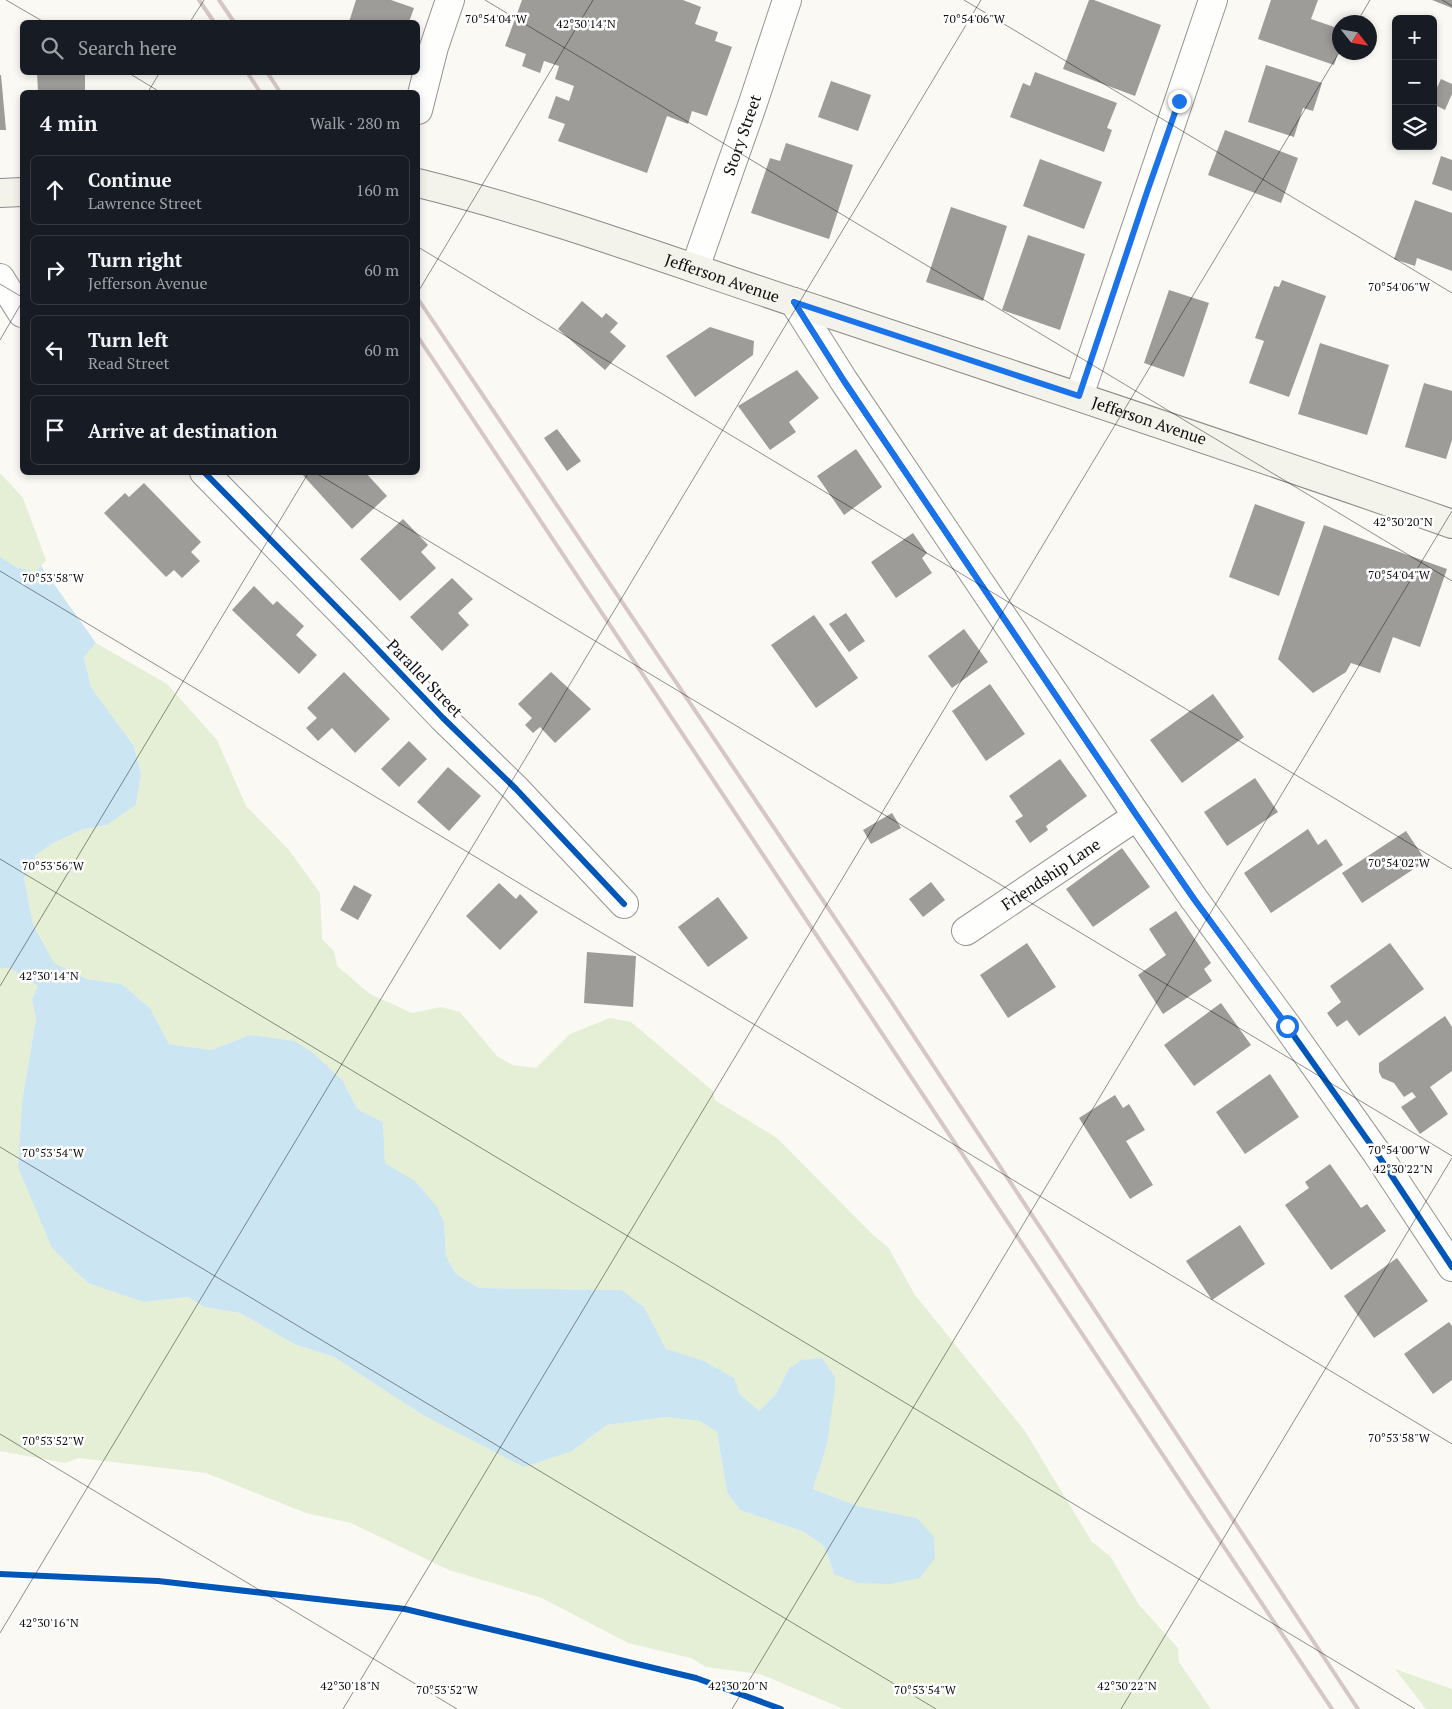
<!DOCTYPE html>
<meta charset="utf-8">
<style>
body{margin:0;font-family:"PT Serif",serif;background:#20242c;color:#f1f3f6}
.controls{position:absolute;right:15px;top:15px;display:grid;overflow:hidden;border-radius:8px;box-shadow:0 2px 8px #0003}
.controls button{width:45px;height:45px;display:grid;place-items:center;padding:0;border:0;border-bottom:1px solid #363941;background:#171b24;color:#f1f3f6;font:25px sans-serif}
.compass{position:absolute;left:1332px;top:15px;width:45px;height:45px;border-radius:50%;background:#171b24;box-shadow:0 2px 8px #0003;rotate:121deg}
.stop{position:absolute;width:15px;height:15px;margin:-11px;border:4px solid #1a73e8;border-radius:50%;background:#fff}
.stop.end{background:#1a73e8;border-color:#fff;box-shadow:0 1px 5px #0008}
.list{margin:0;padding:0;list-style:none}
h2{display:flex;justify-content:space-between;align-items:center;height:65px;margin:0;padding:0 20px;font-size:21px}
h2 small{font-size:16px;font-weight:400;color:#9ea1a6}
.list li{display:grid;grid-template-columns:32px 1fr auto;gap:15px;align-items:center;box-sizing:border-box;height:70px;margin:0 10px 10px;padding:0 10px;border:1px solid #363941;border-radius:8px}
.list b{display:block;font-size:19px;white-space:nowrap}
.list p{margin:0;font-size:16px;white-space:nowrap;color:#9ea1a6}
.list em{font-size:16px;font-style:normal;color:#9ea1a6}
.icon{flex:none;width:28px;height:28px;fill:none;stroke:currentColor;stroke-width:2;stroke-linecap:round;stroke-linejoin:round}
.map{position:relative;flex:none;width:1452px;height:1709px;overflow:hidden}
.search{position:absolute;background:#171b24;box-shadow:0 2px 8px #0003;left:20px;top:20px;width:400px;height:55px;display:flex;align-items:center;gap:12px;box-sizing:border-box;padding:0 18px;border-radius:8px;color:#9ea1a6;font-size:19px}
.panel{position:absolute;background:#171b24;box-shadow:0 2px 8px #0003;left:20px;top:90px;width:400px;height:385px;border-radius:8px}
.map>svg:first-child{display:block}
.green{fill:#e4efd5}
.water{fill:#cce5f3}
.building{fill:#9e9c99}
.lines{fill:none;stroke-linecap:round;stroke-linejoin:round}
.minor-casing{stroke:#949492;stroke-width:30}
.secondary-casing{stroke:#8b8a88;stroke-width:30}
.minor{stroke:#fefefd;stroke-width:28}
.secondary{stroke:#f4f3eb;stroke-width:28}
.rail{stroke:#d6c6c6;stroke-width:4}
.cycleway-casing{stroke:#fff;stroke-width:9}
.cycleway{stroke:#0057b8;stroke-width:6}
.route{stroke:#1a73e8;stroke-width:6}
.ticks{fill:none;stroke:#0e0e0e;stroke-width:1;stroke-opacity:0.45}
.labels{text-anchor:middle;stroke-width:5;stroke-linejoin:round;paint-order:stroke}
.street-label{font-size:16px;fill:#0e0e0e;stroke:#fff}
.ticks-label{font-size:12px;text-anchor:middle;fill:#0e0e0e;stroke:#fff;stroke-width:5;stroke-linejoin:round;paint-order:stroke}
</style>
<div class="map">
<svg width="1452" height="1709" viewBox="0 0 1452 1709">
<rect width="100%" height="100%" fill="#faf9f4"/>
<g class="green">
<path d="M 0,473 L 23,498 L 46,560 L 36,572 L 16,567 L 0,557 Z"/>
<path d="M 96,643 L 167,684 L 217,740 L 246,806 L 289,850 L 320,893 L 322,939 L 334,951 L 337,966 L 370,994 L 412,1013 L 441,1007 L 460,1012 L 497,1056 L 512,1065 L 536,1068 L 570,1034 L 610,1018 L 631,1022 L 713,1091 L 715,1100 L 777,1138 L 872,1234 L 888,1247 L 915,1295 L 1025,1431 L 1092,1542 L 1110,1556 L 1139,1605 L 1178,1648 L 1179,1662 L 1211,1709 L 844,1709 L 760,1674 L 706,1667 L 691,1658 L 628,1643 L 542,1598 L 449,1570 L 351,1523 L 306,1513 L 206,1473 L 79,1458 L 65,1463 L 0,1451 L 0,968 L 10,968 L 38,986 L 32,999 L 36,1019 L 22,1101 L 18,1167 L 144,1302 L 188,1297 L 204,1307 L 240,1313 L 294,1344 L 334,1357 L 421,1414 L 572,1451 L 607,1425 L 666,1417 L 700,1421 L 717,1432 L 727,1492 L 740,1510 L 804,1532 L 824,1546 L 834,1574 L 917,1518 L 858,1506 L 813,1489 L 827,1445 L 789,1368 L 776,1394 L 759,1411 L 740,1394 L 733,1378 L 704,1361 L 666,1350 L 644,1307 L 622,1290 L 479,1288 L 456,1274 L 446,1256 L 444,1223 L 414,1181 L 385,1163 L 383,1122 L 357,1109 L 343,1081 L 250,1035 L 211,1050 L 169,1044 L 150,1008 L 122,984 L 87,979 L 54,963 L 33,924 L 24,878 L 36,855 L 53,843 L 84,829 L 107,825 L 136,805 L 141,774 L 134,746 L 91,687 L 84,656 Z"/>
<path d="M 1395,1669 L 1452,1689 L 1452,1709 L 1426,1709 Z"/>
</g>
<path class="water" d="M 0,557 L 16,567 L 36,572 L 41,566 L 96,643 L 84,657 L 91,687 L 134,746 L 141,774 L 136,805 L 107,825 L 84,829 L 53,843 L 36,855 L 24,878 L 33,924 L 54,963 L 87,979 L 122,984 L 150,1008 L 169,1044 L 211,1050 L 250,1035 L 294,1041 L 311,1051 L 343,1081 L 357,1109 L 383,1122 L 385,1163 L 415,1181 L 437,1207 L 444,1223 L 446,1256 L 456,1274 L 479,1288 L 622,1290 L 644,1307 L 666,1349 L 704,1361 L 734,1378 L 740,1394 L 759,1411 L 776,1394 L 789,1368 L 802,1360 L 822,1358 L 835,1377 L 835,1388 L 827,1445 L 813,1489 L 858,1506 L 917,1518 L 934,1537 L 935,1558 L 920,1578 L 889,1584 L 858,1583 L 834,1574 L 824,1546 L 804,1532 L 740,1510 L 727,1492 L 717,1432 L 700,1421 L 666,1417 L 607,1425 L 572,1451 L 524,1467 L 421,1414 L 334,1357 L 294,1344 L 240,1313 L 204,1307 L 188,1297 L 144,1302 L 88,1283 L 52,1248 L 18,1167 L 22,1101 L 36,1019 L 32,999 L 38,986 L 10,968 L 0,968 Z"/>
<g class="building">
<path d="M 356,0 L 391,0 L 414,8 L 409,22 L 349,22 Z"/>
<path d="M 522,0 L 683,0 L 701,7 L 695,24 L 718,32 L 715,41 L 732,47 L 707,116 L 692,111 L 688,124 L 667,116 L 647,173 L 558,141 L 565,124 L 548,118 L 556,96 L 569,101 L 574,86 L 555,79 L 559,66 L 544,61 L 540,73 L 522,66 L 526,54 L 505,46 Z"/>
<path d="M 1089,0 L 1094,0 L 1161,25 L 1135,96 L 1063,69 Z"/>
<path d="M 1271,0 L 1318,0 L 1311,19 L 1340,29 L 1340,48 L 1334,65 L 1258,39 Z"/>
<path d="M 1432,0 L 1452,0 L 1452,8 Z"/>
<path d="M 1266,65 L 1322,83 L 1313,111 L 1303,108 L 1294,137 L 1248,122 Z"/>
<path d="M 37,72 L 85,72 L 85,92 L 38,92 Z"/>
<path d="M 1035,72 L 1117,103 L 1107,128 L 1112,130 L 1104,152 L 1010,117 L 1023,83 L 1030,86 Z"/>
<path d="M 0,75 L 1,75 L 6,130 L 0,130 Z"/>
<path d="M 1441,79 L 1452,84 L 1452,94 L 1445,110 L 1433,104 L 1433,96 Z"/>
<path d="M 831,81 L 871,95 L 858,131 L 818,117 Z"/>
<path d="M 1225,130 L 1298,158 L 1281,203 L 1208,175 Z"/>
<path d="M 786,143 L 853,165 L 829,239 L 751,213 L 770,158 L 780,161 Z"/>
<path d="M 1441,156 L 1452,160 L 1452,191 L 1432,184 Z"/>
<path d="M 1040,159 L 1102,182 L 1084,229 L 1023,206 Z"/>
<path d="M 1415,200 L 1452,213 L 1452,271 L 1417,258 L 1415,266 L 1394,259 Z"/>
<path d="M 951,207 L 1007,226 L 983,301 L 926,282 Z"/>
<path d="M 1028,235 L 1085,254 L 1060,330 L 1002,310 Z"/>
<path d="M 1282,280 L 1326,296 L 1289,397 L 1249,383 L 1264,341 L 1255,338 L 1274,286 L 1279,287 Z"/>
<path d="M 1169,290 L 1209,303 L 1184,377 L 1144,363 Z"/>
<path d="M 582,301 L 602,318 L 606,313 L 618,323 L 610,332 L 626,346 L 605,370 L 558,329 Z"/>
<path d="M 710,327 L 754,341 L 753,355 L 695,397 L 666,356 Z"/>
<path d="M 1320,343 L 1389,365 L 1367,435 L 1298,414 Z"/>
<path d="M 797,370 L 819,398 L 789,422 L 796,432 L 770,450 L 738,406 Z"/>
<path d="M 1424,383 L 1452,391 L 1452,440 L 1446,459 L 1405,447 Z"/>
<path d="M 557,429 L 581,461 L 567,471 L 544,438 Z"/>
<path d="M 856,449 L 882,487 L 844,515 L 817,476 Z"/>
<path d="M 300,472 L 365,472 L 387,496 L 352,529 Z"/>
<path d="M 144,483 L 201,542 L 191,552 L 200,561 L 182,578 L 174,570 L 166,577 L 104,513 L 125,493 L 129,497 Z"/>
<path d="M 1255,504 L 1305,522 L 1279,596 L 1229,577 Z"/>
<path d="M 403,519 L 428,545 L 421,552 L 436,568 L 400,601 L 360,559 Z"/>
<path d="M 1324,525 L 1447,569 L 1420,647 L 1393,637 L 1380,673 L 1351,663 L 1346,672 L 1313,693 L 1278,659 Z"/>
<path d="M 913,533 L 927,553 L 922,558 L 932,573 L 896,598 L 871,562 Z"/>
<path d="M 452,578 L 473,599 L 458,613 L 469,625 L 442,651 L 410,617 Z"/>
<path d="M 254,586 L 273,605 L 277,601 L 304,626 L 296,635 L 317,655 L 299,674 L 232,610 Z"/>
<path d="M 846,613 L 865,641 L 849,652 L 829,624 Z"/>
<path d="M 814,615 L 858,678 L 816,708 L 771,645 Z"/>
<path d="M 964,629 L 988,662 L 952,688 L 928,656 Z"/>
<path d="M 344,672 L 390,719 L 355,753 L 332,728 L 318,741 L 306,728 L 317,718 L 307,708 Z"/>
<path d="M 551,672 L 591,709 L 555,743 L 540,727 L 533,733 L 525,725 L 532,718 L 518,704 Z"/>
<path d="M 990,684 L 1025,734 L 986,761 L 952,711 Z"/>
<path d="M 1213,694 L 1244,737 L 1182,783 L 1150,740 Z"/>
<path d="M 409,741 L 427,759 L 399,787 L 381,769 Z"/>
<path d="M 1060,759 L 1087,796 L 1046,826 L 1048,830 L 1030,843 L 1015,821 L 1023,816 L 1009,796 Z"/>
<path d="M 448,767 L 481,796 L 449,831 L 417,802 Z"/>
<path d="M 1255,778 L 1278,812 L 1227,846 L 1204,812 Z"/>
<path d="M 892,813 L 901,828 L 871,844 L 863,830 Z"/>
<path d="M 1308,829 L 1318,845 L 1326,839 L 1343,865 L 1271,913 L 1244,873 Z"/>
<path d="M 1406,831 L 1426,861 L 1362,903 L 1342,873 Z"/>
<path d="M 1122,848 L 1150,887 L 1093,927 L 1066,889 Z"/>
<path d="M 931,882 L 945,900 L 923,917 L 909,899 Z"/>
<path d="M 499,883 L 516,899 L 520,894 L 538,912 L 500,950 L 466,916 Z"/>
<path d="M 354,885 L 372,895 L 358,920 L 340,910 Z"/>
<path d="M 718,897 L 748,938 L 708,967 L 678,927 Z"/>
<path d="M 1176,911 L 1211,963 L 1204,969 L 1212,981 L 1163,1014 L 1138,975 L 1166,955 L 1149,929 Z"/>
<path d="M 1027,943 L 1056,987 L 1008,1018 L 980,975 Z"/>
<path d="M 1390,943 L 1424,989 L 1359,1036 L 1347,1020 L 1337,1027 L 1327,1013 L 1341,1002 L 1330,986 Z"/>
<path d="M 587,952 L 636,956 L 633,1007 L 584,1003 Z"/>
<path d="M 1221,1003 L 1251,1045 L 1194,1086 L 1164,1045 Z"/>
<path d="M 1445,1016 L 1452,1027 L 1452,1071 L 1430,1087 L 1448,1114 L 1420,1134 L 1401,1107 L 1416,1097 L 1412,1092 L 1404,1097 L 1394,1083 L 1382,1078 L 1379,1072 L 1379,1063 Z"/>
<path d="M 1270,1074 L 1299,1117 L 1245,1154 L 1216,1112 Z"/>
<path d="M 1115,1095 L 1123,1108 L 1129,1104 L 1145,1130 L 1126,1141 L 1153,1185 L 1130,1199 L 1079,1118 Z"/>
<path d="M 1330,1164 L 1361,1208 L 1367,1204 L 1386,1231 L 1331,1270 L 1285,1205 L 1309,1188 L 1305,1182 Z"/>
<path d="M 1240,1225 L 1265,1264 L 1212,1300 L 1186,1261 Z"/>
<path d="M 1397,1258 L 1428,1301 L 1374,1338 L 1344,1296 Z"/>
<path d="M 1449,1322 L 1452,1326 L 1452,1380 L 1433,1394 L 1404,1354 Z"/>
</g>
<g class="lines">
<g class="minor-casing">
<g id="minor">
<path d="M 418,110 L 434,47 L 450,0"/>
<path id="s1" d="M 695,268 L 753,103 L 787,0"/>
<path d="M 0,278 L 22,313"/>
<path d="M 794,302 L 844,381 L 1137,816 L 1194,899 L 1287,1026 L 1376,1152 L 1452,1267"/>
<path d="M 1079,396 L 1213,0"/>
<path d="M 204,472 L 361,632 L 443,718 L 516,789 L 624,904"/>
<path id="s2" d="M 966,931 L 1137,816"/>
</g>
</g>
<g class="secondary-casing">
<g id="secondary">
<path id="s3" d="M 418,183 C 556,217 689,268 824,312 C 1034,382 1244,451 1452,524"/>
<path d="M 0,193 L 22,192"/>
</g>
</g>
<use href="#minor" class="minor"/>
<use href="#secondary" class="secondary"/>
<g class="rail">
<path d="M 199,0 L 214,22"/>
<path d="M 219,0 L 234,22"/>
<path d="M 247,72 L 260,92"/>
<path d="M 267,72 L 280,92"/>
<path d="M 418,299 L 892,1003 L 1358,1709"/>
<path d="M 418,337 L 1332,1709"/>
</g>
<g class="cycleway-casing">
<g id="cycleway">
<path d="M 794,302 L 844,381 L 1137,816 L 1194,899 L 1287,1026 L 1376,1152 L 1452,1267"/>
<path d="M 204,472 L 361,632 L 443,718 L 516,789 L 624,904"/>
<path d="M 0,1574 L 158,1581 L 405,1609 L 696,1678 L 781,1709"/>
</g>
</g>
<use href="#cycleway" class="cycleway"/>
</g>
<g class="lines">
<path class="route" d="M 1179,101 L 1147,192 L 1079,396 L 794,302 L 844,381 L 1137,816 L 1194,899 L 1287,1026"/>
</g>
<path class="ticks" d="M 6,0 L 44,22M 485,0 L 1452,581M 964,0 L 1452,293M 1442,0 L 1452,6M 190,22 L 204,0M 1357,22 L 1370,0M 127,72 L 160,92M 148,92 L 160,72M 418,247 L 1452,869M 0,284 L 22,297M 418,292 L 593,0M 0,340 L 22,302M 314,472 L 1452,1156M 0,571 L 1452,1444M 0,859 L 1415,1709M 0,986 L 309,472M 0,1147 L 936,1709M 0,1434 L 457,1709M 0,1633 L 981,0M 343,1709 L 1340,51M 732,1709 L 1452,511M 1121,1709 L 1452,1158"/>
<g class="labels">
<g class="street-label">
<text dy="6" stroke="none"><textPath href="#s1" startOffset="141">Story Street</textPath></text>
<text dy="6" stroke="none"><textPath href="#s3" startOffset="319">Jefferson Avenue</textPath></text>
<text dy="6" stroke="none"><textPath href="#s3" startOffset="769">Jefferson Avenue</textPath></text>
<text transform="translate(425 678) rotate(46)" y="6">Parallel Street</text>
<text dy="6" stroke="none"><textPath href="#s2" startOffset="102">Friendship Lane</textPath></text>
</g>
</g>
<g class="ticks-label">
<text x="496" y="23">70°54'04"W</text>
<text x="974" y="23">70°54'06"W</text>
<text x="586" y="28">42°30'14"N</text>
<text x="1399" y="291">70°54'06"W</text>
<text x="1403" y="526">42°30'20"N</text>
<text x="1399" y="579">70°54'04"W</text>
<text x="53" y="582">70°53'58"W</text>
<text x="1399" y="867">70°54'02"W</text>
<text x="53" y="870">70°53'56"W</text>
<text x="49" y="980">42°30'14"N</text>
<text x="1399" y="1154">70°54'00"W</text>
<text x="53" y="1157">70°53'54"W</text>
<text x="1403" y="1173">42°30'22"N</text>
<text x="1399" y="1442">70°53'58"W</text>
<text x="53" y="1445">70°53'52"W</text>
<text x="49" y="1627">42°30'16"N</text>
<text x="350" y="1690">42°30'18"N</text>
<text x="738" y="1690">42°30'20"N</text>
<text x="1127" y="1690">42°30'22"N</text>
<text x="447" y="1694">70°53'52"W</text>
<text x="925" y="1694">70°53'54"W</text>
</g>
</svg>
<div class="controls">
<button>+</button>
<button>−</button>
<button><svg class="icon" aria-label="layers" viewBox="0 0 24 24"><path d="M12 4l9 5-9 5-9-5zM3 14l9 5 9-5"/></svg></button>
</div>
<svg class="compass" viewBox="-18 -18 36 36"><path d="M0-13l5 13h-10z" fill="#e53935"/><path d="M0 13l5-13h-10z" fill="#9ea1a6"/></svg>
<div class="stop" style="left:1287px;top:1026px"></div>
<div class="stop end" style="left:1179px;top:101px"></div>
<div class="search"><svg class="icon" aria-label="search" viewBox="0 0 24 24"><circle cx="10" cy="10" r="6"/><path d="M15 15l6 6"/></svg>Search here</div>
<section class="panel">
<h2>4 min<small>Walk · 280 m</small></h2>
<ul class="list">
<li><svg class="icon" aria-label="ahead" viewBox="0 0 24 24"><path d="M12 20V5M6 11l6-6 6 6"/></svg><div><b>Continue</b><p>Lawrence Street</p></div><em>160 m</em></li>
<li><svg class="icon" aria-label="right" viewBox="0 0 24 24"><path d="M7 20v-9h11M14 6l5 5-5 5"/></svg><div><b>Turn right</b><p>Jefferson Avenue</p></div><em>60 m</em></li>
<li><svg class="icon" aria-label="left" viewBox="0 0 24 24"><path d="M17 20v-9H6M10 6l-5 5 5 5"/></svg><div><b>Turn left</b><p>Read Street</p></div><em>60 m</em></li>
<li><svg class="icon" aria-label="arrive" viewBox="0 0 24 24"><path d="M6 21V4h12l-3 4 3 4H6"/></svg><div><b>Arrive at destination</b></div></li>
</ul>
</section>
</div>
